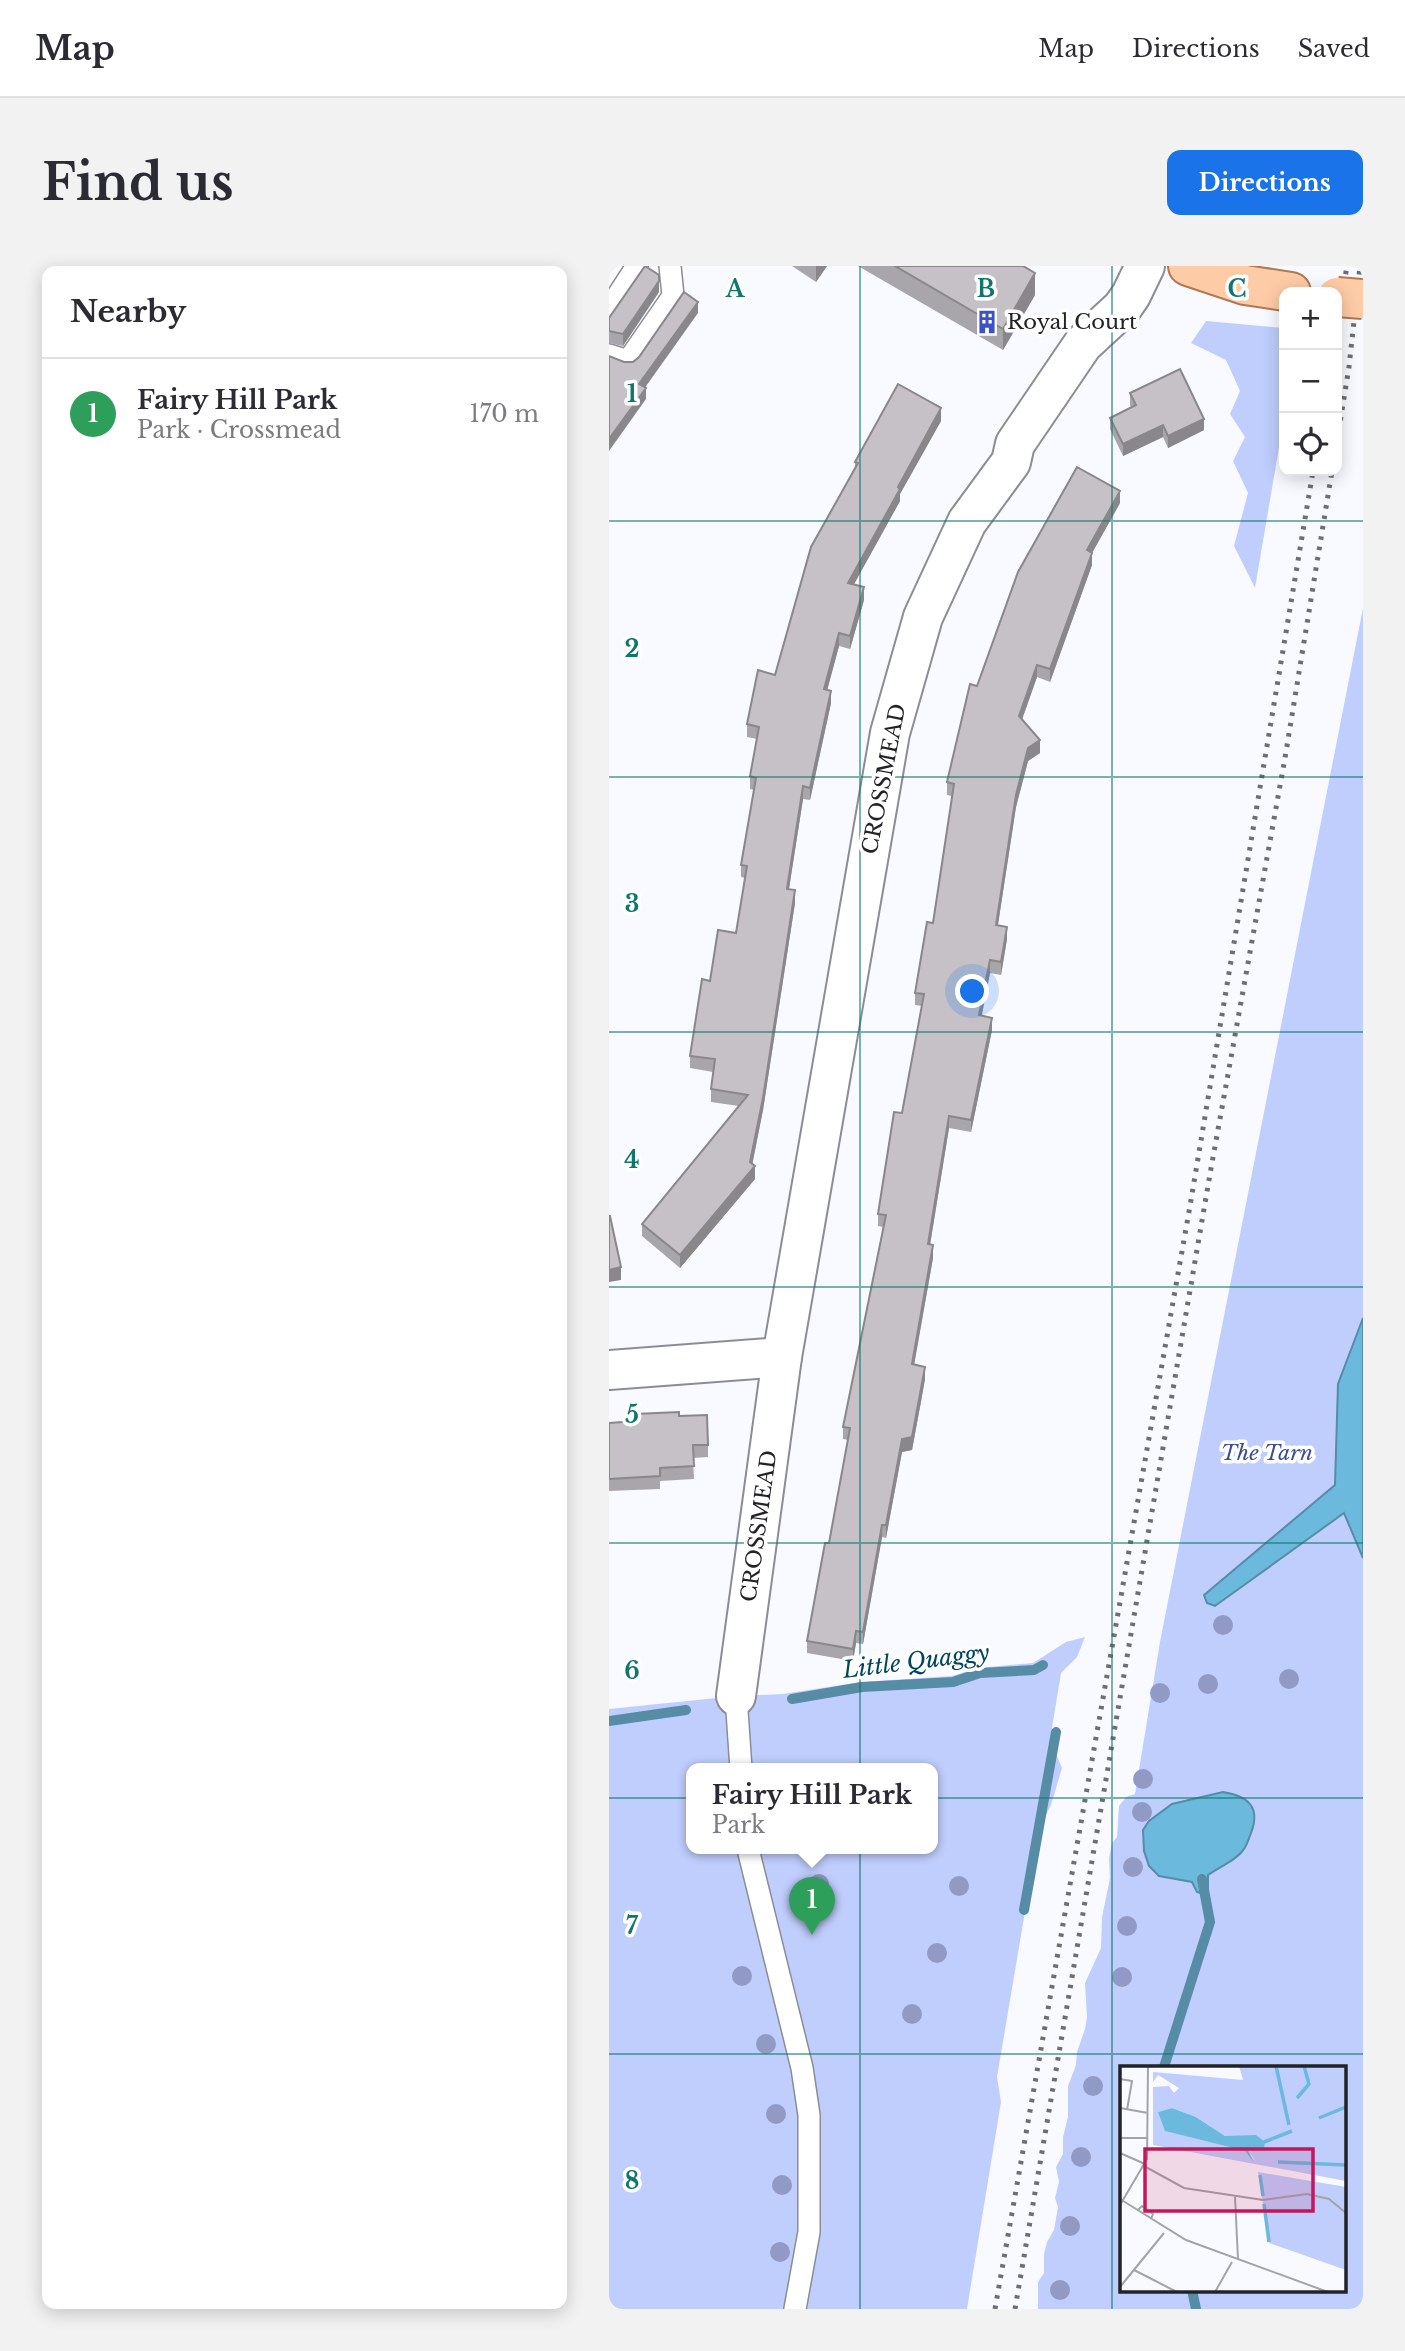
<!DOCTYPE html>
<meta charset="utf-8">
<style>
body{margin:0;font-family:"Libre Baskerville",serif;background:#f2f2f3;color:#2b2b33}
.controls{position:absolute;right:21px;top:21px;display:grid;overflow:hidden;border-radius:14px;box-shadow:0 4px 18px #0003}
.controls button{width:63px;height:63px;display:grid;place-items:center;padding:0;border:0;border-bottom:2px solid #e1e1e2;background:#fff;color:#2b2b33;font:35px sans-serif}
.you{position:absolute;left:364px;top:726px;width:24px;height:24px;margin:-18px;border:5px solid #fff;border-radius:50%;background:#1a73e8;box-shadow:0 0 0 10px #1a73e833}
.badge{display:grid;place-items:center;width:46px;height:46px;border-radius:50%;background:#1a73e8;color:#fff;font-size:23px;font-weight:700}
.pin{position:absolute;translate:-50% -58px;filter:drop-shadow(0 2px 4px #0008)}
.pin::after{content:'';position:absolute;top:37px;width:24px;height:21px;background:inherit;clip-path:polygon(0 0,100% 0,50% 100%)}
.popup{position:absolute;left:77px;top:1497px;width:252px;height:91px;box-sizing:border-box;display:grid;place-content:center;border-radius:14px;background:#fff;filter:drop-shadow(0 2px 5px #0005);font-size:23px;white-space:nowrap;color:#7c7c81}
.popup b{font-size:26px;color:#2b2b33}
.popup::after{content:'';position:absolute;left:50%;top:100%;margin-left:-14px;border:14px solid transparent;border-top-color:#fff}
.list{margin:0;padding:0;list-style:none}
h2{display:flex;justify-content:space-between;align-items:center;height:91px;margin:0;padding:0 28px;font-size:30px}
h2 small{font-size:23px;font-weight:400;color:#7c7c81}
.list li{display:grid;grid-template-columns:46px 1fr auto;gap:21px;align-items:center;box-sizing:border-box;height:112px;padding:0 28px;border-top:2px solid #e1e1e2}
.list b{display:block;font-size:26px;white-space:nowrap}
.list p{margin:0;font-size:23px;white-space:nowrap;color:#7c7c81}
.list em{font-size:23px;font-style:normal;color:#7c7c81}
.icon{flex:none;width:38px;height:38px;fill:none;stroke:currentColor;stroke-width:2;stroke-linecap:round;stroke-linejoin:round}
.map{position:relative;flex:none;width:754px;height:2043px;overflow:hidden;border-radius:14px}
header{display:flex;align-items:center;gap:42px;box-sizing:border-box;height:98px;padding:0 35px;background:#fff;border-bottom:2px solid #e1e1e2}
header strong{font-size:33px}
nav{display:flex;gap:38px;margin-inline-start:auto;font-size:24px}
.intro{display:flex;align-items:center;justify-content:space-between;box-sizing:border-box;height:168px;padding:0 42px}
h1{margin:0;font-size:49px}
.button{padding:18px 32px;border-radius:14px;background:#1a73e8;color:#fff;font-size:24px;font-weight:700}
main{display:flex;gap:42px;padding:0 42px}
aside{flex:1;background:#fff;border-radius:14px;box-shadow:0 4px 18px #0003}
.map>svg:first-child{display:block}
.green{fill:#c0cefd;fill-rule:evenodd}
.water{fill:#6cb9de;stroke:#568ca6;stroke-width:2}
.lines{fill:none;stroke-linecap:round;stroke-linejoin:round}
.stream{stroke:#568ca6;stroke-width:10}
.service-casing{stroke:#8b8d94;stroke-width:24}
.minor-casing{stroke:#8b8d94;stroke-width:42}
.primary-casing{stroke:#af7952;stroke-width:42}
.service{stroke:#fff;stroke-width:21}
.minor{stroke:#fff;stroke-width:38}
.primary{stroke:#fdcba6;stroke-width:38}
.rail{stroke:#6d6e71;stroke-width:5;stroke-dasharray:3.5 7;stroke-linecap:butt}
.primary-bridge-casing{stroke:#af7952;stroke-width:42;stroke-linecap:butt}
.primary-bridge{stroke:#fdcba6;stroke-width:38}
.tree{fill:#919ac5}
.wall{fill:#a9a6ab}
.shaded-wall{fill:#8a878b}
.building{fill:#c5c1c7;stroke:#8a878b;stroke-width:2}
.grid{fill:none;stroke:#0f766e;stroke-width:2;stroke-opacity:0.55}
.labels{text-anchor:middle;stroke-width:7;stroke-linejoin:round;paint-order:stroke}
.poi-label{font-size:21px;fill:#222325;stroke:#fff;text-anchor:start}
.street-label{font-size:21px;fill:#222325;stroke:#fff}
.park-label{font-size:21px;font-style:italic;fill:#3c4c96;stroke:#fff}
.water-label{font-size:23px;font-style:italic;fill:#00465e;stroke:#fff}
.inset-river{fill:none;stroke:#6cb9de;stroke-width:3.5}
.inset-road{fill:none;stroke:#a3a4a8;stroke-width:2}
.view{fill:#c2185b;fill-opacity:0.15;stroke:#c2185b;stroke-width:3.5}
.inset-edge{fill:none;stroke:#222325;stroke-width:3.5}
.grid-label{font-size:23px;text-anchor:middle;font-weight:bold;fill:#0f766e;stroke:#fff;stroke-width:7;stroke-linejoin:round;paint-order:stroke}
</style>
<header>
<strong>Map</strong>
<nav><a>Map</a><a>Directions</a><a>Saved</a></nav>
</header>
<div class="intro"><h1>Find us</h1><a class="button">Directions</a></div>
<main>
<aside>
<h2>Nearby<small></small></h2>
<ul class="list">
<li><span class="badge" style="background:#2e9e5b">1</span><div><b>Fairy Hill Park</b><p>Park · Crossmead</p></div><em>170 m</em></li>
</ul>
</aside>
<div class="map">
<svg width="754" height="2043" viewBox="0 0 754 2043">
<rect width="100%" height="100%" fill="#f9faff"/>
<g class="green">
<path d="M 597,55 L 675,62 L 675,152 L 646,322 L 625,280 L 639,227 L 624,195 L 636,171 L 621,148 L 631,125 L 617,94 L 582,77 Z"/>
<path d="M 754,342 L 754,1052 L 729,1118 L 726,1219 L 595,1329 L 607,1340 L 736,1247 L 754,1292 L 754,2043 L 429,2043 L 429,2016 L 435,2007 L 435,1988 L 438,1976 L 445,1964 L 449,1941 L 446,1932 L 450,1916 L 447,1901 L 454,1888 L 454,1871 L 459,1851 L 459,1820 L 467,1799 L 468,1786 L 476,1763 L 478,1751 L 476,1717 L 492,1682 L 493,1651 L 501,1612 L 500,1592 L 503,1577 L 508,1571 L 510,1540 L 517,1531 L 526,1528 L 551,1376 ZM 512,1801 L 735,1801 L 735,2024 L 512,2024 Z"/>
<path d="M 476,1371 L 468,1391 L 452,1407 L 441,1474 L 453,1502 L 442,1539 L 430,1563 L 388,1811 L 392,1836 L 358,2043 L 0,2043 L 0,1443 L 127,1430 L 174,1428 L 252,1416 L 343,1410 L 369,1402 L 424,1397 L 457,1376 ZM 82,1503 L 324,1503 L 324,1583 L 82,1583 Z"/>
</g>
<g class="water">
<path d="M 754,1052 L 754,1292 L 735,1247 L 606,1340 L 598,1337 L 595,1329 L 726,1219 L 729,1118 Z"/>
<path d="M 614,1526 C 639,1530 652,1541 642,1567 C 640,1572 638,1579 635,1583 C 628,1594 610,1601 599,1609 L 599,1624 L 594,1628 L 588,1626 L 583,1616 L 550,1610 L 540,1600 L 535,1585 L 534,1564 L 540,1555 L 563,1538 Z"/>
</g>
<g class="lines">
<g class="stream">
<path d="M 183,1433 L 253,1421 L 344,1416 L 371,1407 L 425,1404 L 434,1399"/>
<path d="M 0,1455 L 77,1444"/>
<path d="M 415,1644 L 447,1466"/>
<path d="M 555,1801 L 601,1656 L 593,1613"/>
<path d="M 583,2024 L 587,2043"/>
</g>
<g class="service-casing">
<g id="service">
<path d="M 0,43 L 28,0"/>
<path d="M 0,89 L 19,95 L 64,30 L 61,0"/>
<path d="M 127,1430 L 132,1503"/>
<path d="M 139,1583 L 193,1802 L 200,1849 L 200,1966 L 186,2043"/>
</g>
</g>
<g class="minor-casing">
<g id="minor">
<path d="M 0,1104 L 173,1091"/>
<path d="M 127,1430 L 173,1091 L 281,467 L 314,351 L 358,256 L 402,196 L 406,178 L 474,78 L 513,42 L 522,29 L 536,0"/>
</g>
</g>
<g class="primary-casing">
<path id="primary" d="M 579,0 L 636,19 L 682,26"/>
</g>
<use href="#service" class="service"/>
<use href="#minor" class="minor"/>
<use href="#primary" class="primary"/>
<g class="rail">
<path d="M 728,60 L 738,0"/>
<path d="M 728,175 L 740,101 L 751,0"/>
<path d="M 386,2043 L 581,940 L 704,205"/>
<path d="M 406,2043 L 601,908 L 676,492 L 723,205"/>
</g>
<g class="primary-bridge-casing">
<path id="primary-bridge" d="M 728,31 L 754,33"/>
</g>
<use href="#primary-bridge" class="primary-bridge"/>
</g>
<g class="tree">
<circle cx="614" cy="1359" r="10"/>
<circle cx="680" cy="1413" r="10"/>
<circle cx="599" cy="1418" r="10"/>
<circle cx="551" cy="1427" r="10"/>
<circle cx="534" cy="1513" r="10"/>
<circle cx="533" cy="1546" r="10"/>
<circle cx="524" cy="1601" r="10"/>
<circle cx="210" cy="1618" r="10"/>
<circle cx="350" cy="1620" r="10"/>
<circle cx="518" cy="1660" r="10"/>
<circle cx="328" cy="1687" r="10"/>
<circle cx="133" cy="1710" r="10"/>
<circle cx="513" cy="1711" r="10"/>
<circle cx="303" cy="1748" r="10"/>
<circle cx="157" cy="1778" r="10"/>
<circle cx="484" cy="1820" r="10"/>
<circle cx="167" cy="1848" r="10"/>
<circle cx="472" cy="1891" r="10"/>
<circle cx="173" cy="1919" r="10"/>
<circle cx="461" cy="1960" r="10"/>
<circle cx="171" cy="1986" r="10"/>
<circle cx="451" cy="2024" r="10"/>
</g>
<g class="wall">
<path d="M 183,0 L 218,0 L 207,16 Z"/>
<path d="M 249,0 L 414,0 L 426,29 L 394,84 Z"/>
<path d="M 50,26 L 14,80 L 0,77 L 0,52 Z"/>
<path d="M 521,127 L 595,164 L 559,182 L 554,171 L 514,190 L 501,163 L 501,152 L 522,141 L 521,139 Z"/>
<path d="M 332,155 L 291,228 L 291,235 L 245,318 L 255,334 L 241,383 L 230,380 L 218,424 L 222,437 L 201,534 L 194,533 L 180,623 L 186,637 L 154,844 L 143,898 L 146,913 L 71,1002 L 33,970 L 33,958 L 130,840 L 102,836 L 102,823 L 104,806 L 81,802 L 81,790 L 101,715 L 127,667 L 136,612 L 132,611 L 132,599 L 145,524 L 141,523 L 141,510 L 148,473 L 138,471 L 138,458 L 166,409 L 246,202 L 246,196 Z"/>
<path d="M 511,237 L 483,287 L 483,299 L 441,416 L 428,411 L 413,453 L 431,487 L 419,495 L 407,541 L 389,659 L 398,673 L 392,709 L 381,707 L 373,749 L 383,764 L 362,866 L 340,862 L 321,979 L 324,992 L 305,1098 L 316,1113 L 312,1136 L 303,1184 L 293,1186 L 277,1272 L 273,1271 L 254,1378 L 247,1377 L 244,1395 L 198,1387 L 198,1375 L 220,1277 L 239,1174 L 234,1173 L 234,1161 L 274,961 L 269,960 L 269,948 L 293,847 L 313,740 L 306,739 L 306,727 L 324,657 L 343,530 L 338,529 L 338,516 L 368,420 Z"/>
<path d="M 26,1148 L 70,1150 L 99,1179 L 99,1191 L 84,1192 L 85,1213 L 51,1215 L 51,1223 L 0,1225 L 0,1157 L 26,1155 Z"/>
</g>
<g class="shaded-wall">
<path d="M 207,0 L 218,0 L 207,16 Z"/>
<path d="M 426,7 L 426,29 L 394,84 L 394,63 Z"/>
<path d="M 50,15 L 50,26 L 14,80 L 14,68 Z"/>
<path d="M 89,36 L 89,47 L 30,130 L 30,118 Z"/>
<path d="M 37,122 L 37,133 L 0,185 L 0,173 Z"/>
<path d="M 332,142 L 332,155 L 291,228 L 291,235 L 239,329 L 239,317 L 289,221 Z"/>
<path d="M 595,153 L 595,164 L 559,182 L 559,170 Z"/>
<path d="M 554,159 L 554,171 L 514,190 L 514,178 Z"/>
<path d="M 511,225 L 511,237 L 483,287 L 483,299 L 441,416 L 441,403 L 478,284 Z"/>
<path d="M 255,321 L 255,334 L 241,383 L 241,370 Z"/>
<path d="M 230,367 L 230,380 L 215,436 L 215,423 Z"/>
<path d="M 428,399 L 428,411 L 410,462 L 410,450 Z"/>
<path d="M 222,425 L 222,437 L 201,534 L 201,522 Z"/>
<path d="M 431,474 L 431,487 L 419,495 L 407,541 L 387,671 L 387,659 L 407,529 L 419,482 Z"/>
<path d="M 194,520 L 194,533 L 178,635 L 178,623 Z"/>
<path d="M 186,624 L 186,637 L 154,844 L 142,905 L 146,900 L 146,913 L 71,1002 L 71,989 L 141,896 Z"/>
<path d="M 398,661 L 398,673 L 392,709 L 392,696 Z"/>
<path d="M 381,694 L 381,707 L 370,762 L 370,749 Z"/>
<path d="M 383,752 L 383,764 L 362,866 L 362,854 Z"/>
<path d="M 340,850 L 340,862 L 319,991 L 319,978 Z"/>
<path d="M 324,979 L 324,992 L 303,1111 L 303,1098 Z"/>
<path d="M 12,1001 L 12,1014 L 0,1016 L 0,1004 Z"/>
<path d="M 316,1101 L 316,1113 L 303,1184 L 293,1186 L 277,1272 L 277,1259 L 293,1173 Z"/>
<path d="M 273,1259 L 273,1271 L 254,1378 L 254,1366 Z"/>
<path d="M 247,1365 L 247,1377 L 244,1395 L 244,1383 Z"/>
</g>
<g class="building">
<path d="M 36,0 L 50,9 L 50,15 L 14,68 L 0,65 L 0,52 Z"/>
<path d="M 286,0 L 414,0 L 426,7 L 394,63 Z"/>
<path d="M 75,26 L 89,36 L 30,118 L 37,122 L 0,173 L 0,90 L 15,96 L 24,96 L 30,91 Z"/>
<path d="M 571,103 L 595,153 L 559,170 L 554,159 L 514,178 L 501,152 L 527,139 L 521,127 Z"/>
<path d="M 289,118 L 332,142 L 289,221 L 291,223 L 239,317 L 255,321 L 241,370 L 230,367 L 215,423 L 222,425 L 201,522 L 194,520 L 178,623 L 186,624 L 154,832 L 141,896 L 146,900 L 71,989 L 33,958 L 139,829 L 102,823 L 106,793 L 81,790 L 93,713 L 101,715 L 109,664 L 127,667 L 138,600 L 132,599 L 147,512 L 141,510 L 150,461 L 138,458 L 149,404 L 166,409 L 202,281 L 249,197 L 246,196 Z"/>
<path d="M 468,201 L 511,225 L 478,284 L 483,287 L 441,403 L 428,399 L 410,450 L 431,474 L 419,482 L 407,529 L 387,659 L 398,661 L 392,696 L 381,694 L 370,749 L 383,752 L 362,854 L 340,850 L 319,978 L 324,979 L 303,1098 L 316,1101 L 303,1171 L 293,1173 L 277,1259 L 273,1259 L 254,1366 L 247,1365 L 244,1383 L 198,1375 L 216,1277 L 220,1277 L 241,1162 L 234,1161 L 277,949 L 269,948 L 285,846 L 293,847 L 315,728 L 306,727 L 318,656 L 324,657 L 345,518 L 338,516 L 361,418 L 368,420 L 409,306 Z"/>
<path d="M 0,950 L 1,950 L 12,1001 L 0,1004 Z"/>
<path d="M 70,1146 L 70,1150 L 98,1149 L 99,1179 L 84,1179 L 85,1200 L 51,1202 L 51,1210 L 0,1213 L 0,1157 L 27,1155 L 26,1148 Z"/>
</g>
<path class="grid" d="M 251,0 L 251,2043M 503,0 L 503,2043M 0,255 L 754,255M 0,511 L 754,511M 0,766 L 754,766M 0,1021 L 754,1021M 0,1277 L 754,1277M 0,1532 L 754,1532M 0,1788 L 754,1788"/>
<defs>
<g id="building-bare" transform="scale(1.89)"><path d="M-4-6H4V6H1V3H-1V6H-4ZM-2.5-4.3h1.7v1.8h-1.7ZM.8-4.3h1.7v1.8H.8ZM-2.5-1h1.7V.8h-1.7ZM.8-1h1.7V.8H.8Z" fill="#3b52c4" stroke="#fff" stroke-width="2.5" paint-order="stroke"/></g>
</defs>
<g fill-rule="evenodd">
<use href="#building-bare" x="378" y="56"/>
</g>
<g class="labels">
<g class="poi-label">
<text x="398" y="63">Royal Court</text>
</g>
<g class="street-label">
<text transform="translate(275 513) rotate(-79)" y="7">CROSSMEAD</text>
<text transform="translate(150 1260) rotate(-82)" y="7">CROSSMEAD</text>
</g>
<g class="park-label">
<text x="658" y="1194">The Tarn</text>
</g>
<g class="water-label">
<text transform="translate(307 1395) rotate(-7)" y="8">Little Quaggy</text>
</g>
</g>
<g transform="translate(511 1800)">
<rect width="226" height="226" fill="#f9faff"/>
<path d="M 119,0 L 226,0 L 226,115 L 33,79 L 33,21 L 49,20 L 54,27 L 59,22 L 38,9 L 33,16 L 33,6 L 123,14 ZM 52,42 L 76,51 L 105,70 L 144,82 L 128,84 L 135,95 L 125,85 L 50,66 L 38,46 ZM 138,106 L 226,121 L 226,204 L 149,177 Z" fill="#c0cefd" fill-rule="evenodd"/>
<path d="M 52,42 L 76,51 L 105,70 L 136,69 L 145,76 L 144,82 L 128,84 L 134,96 L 125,85 L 45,65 L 38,46 Z" fill="#6cb9de"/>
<path class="inset-river" d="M 156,0 L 169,59M 177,32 L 189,18 L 184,0M 199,52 L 226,41M 144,76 L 172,65M 158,96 L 226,99M 140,109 L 143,130M 144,138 L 149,176"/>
<path class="inset-road" d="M 0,13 L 12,15 L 7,44M 0,42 L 28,47M 0,72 L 28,72M 0,87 L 25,98M 24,100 L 64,122 L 143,134 L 187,128 L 209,133 L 226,147M 115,131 L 118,193M 0,133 L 66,174 L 208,226M 0,139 L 27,93 L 28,0M 18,144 L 22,140 L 33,148 L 31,153M 14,204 L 57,226M 0,221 L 44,167M 95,226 L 112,196"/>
<path class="view" d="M 25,83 L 193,83 L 193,145 L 25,145 Z"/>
<rect width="226" height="226" class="inset-edge"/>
</g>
<g class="grid-label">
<text x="126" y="31">A</text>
<text x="377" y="31">B</text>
<text x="628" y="31">C</text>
<text x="23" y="136">1</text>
<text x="23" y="391">2</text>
<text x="23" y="646">3</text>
<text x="23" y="902">4</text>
<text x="23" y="1157">5</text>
<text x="23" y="1413">6</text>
<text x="23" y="1668">7</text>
<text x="23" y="1923">8</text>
</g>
</svg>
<div class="controls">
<button>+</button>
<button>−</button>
<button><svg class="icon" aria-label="locate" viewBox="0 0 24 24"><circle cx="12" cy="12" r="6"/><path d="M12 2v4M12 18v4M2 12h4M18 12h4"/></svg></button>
</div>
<div class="you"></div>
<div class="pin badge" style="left:203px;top:1669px;background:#2e9e5b">1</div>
<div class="popup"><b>Fairy Hill Park</b>Park</div>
</div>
</main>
